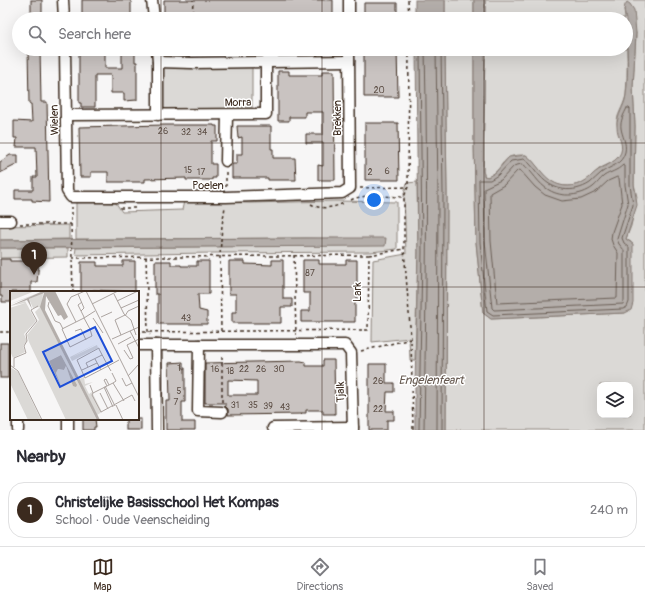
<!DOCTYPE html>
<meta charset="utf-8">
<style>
body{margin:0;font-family:Pangolin,sans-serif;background:#f7f7f7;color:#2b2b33}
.controls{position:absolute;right:12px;bottom:12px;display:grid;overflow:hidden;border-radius:8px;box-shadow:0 4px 16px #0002}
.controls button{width:36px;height:36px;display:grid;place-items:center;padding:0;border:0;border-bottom:1px solid #e1e1e2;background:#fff;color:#2b2b33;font:20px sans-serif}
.you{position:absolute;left:374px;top:200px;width:14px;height:14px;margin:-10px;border:3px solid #fff;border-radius:50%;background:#1a73e8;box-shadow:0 0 0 6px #1a73e833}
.badge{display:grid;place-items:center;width:26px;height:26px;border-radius:50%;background:#3b2a1e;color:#fff;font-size:13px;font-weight:700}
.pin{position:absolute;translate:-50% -33px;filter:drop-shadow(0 1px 2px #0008)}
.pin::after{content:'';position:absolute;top:21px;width:14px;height:12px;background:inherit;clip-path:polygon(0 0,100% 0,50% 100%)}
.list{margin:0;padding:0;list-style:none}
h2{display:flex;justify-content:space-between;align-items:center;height:52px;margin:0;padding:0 16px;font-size:17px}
h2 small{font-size:13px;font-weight:400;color:#7c7c81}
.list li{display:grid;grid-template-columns:26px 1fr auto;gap:12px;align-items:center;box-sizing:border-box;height:56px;margin:0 8px 8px;padding:0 8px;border:1px solid #e1e1e2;border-radius:16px}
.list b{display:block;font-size:15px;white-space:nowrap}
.list p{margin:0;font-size:13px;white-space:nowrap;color:#7c7c81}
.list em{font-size:13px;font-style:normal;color:#7c7c81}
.icon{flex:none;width:22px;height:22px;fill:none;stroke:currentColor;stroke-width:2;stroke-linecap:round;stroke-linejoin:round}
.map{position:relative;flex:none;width:645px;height:430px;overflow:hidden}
.search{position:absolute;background:#fff;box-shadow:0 4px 16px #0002;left:12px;right:12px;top:12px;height:44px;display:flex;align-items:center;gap:10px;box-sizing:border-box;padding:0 14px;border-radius:22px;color:#7c7c81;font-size:15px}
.sheet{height:116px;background:#fff}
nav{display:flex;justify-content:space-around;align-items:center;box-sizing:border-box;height:56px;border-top:1px solid #e1e1e2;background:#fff;font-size:11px;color:#7c7c81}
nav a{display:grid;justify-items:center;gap:2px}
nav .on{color:#3b2a1e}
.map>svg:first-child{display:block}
.green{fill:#dbd9d6;stroke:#8b827a;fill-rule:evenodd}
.water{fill:#b4aeaa;stroke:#847972}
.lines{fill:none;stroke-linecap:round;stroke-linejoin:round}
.shore{stroke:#6b5f56;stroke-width:1}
.building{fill:#c9c3c1;stroke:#3b2a1e;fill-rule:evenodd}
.minor-casing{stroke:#3b2a1e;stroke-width:13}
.path{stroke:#3b2a1e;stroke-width:1.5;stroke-dasharray:3 3;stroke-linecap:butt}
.minor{stroke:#fff;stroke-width:10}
.grid{fill:none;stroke:#3b2a1e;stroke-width:1;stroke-opacity:0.55}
.labels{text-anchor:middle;stroke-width:3;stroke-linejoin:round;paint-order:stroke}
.number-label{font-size:9px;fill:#5e5047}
.street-label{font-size:11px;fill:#3b2a1e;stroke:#fff}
.water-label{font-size:12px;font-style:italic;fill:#65584f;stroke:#fff}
.inset-road{fill:none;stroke:#aca4a0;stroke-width:1}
.view{fill:#1d4ed8;fill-opacity:0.15;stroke:#1d4ed8;stroke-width:2}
.inset-edge{fill:none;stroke:#3b2a1e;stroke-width:2}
</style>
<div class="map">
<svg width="645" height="430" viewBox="0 0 645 430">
<rect width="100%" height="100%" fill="#f7f6f6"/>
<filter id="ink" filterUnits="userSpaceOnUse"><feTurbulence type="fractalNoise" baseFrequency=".025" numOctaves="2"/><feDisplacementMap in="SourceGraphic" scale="8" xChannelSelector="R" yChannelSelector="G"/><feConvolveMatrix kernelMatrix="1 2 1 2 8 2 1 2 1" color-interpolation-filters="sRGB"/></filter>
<g filter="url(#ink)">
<g class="green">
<rect x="445" y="0" width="29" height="19"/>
<path d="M 485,0 L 645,0 L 645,430 L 446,430 L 447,193 L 445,49 L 474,49 L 474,140 L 476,242 L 483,313 L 491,319 L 625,313 L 631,242 L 626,239 L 631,226 L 637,197 L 634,184 L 635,126 L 633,87 L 636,33 L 624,9 L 625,19 L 485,19 ZM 600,385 L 630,385 L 630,415 L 600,415 Z"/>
<path d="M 626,27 C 627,49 628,72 626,94 C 625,103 618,113 617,120 C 616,131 625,142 621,153 C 617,162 607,164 599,169 C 595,172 592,176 588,179 C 579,186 567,188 556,184 C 543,179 537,163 526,155 C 521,155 513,155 510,157 C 500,162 498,176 485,177 L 483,171 L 485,49 L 626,49 Z"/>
<path d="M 162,66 L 252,66 L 252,108 L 161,109 Z"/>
<path d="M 417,182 L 418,252 L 415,360 L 410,360 L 409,338 L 372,342 L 373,260 L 406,254 L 404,193 L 407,183 Z"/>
<path d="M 76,201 L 116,203 L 122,212 L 182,210 L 184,201 L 250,203 L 336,201 L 397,202 L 397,249 L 371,252 L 214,253 L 75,255 L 76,248 L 301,246 L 386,239 L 307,238 L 76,239 Z"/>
<path d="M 69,225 L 69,239 L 0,240 L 0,226 Z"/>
<path d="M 0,248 L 68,248 L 68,257 L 0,258 Z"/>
</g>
<g class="water">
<rect x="415" y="0" width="30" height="19"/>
<rect x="474" y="0" width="11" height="19"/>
<path d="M 627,2 L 630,4 L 634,10 L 636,33 L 633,87 L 635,126 L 634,184 L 637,205 L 626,239 L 633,244 L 633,303 L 631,310 L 625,313 L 491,319 L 483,313 L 476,242 L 474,140 L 474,49 L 485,49 L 483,171 L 484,176 L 488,177 L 496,172 L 509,157 L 526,155 C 536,162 542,176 553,182 C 566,190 583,185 592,175 C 600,167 612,165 619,156 C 626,146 617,137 617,127 C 616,116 625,106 626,95 C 629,71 627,46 626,22 C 626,16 623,11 625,5 Z"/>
<path d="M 416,49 L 445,49 L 447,193 L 446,430 L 415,430 L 415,383 L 418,252 Z"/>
<path d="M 307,238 L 386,238 L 385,246 L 0,248 L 0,240 Z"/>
</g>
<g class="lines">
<g class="shore">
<path d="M 436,49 L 438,193 L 437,430"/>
<path d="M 441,49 L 443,193 L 442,430"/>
<path d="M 627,108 L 629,108 L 630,109 L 630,185 L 633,205 L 622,238 L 624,243 L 629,247 L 629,302 L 627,307 L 623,309 L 493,315 L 487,311 L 480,242 L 479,180 L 490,180 L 498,175 L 511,161 L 524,159 C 531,163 535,171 540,176 C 553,191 573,194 590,183 C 594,180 597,176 601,173 C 610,166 622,165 625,152 C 627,143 622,136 621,128 C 620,121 624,114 627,108 Z"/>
<path d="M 523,164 C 533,172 538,184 549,190 C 562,198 581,196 593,187 C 597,184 600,179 604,176 C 610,172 617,171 623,165 L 625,166 L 625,185 L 628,204 L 617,239 L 619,244 L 624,250 L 624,301 L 623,304 L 494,310 L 492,308 L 485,241 L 484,188 L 501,180 L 514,166 Z"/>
<path d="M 520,170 L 535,187 L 545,195 L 562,201 L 581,199 L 596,192 L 608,181 L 617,177 L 619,178 L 622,204 L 612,232 L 611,239 L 613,245 L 618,253 L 617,298 L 497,303 L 491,241 L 490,193 L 504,185 L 517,171 Z"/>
<path d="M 419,430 L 422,252 L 420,49"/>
<path d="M 424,430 C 426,303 428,176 425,49"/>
</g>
</g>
<g class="building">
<rect x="31" y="0" width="11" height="19"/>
<rect x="82" y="0" width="49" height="18"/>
<path d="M 164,0 L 333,0 L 333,19 L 218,19 L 218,13 L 198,13 L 198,19 L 164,19 Z"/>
<path d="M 364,3 L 397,3 L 397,14 L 364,15 Z"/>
<path d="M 28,49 L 40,49 L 41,102 L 47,102 L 49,202 L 32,201 L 32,199 L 15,199 L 15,190 L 33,190 L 33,177 L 37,177 L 36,147 L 16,147 L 17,138 L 14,138 L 14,121 L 32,122 L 31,104 L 29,104 Z"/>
<path d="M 79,49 L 93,49 L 93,53 L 105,53 L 105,68 L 122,68 L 122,49 L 135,49 L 135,62 L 137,62 L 137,100 L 124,101 L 124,93 L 111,93 L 111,75 L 95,75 L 95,107 L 81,107 L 81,103 L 79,103 Z"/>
<path d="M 364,49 L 397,49 L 398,97 L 364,97 Z"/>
<path d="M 278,71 L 289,71 L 289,75 L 322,75 L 322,71 L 334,71 L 335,180 L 318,180 L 318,165 L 323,166 L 323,143 L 306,143 L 306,134 L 323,134 L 323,112 L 305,112 L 305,117 L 289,117 L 289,121 L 278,121 Z"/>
<path d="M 365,123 L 398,123 L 399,180 L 365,180 Z"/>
<path d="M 165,125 L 214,125 L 214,126 L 217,126 L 217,141 L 211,141 L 211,164 L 216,164 L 216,178 L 212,178 L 212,180 L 186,180 L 186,178 L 145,179 L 145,182 L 108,182 L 108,172 L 91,172 L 91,177 L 80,177 L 79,127 Z"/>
<path d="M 237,126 L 271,126 L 271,149 L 273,149 L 273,158 L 295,158 L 296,180 L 268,180 L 268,178 L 232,178 L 232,164 L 237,164 L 237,154 L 242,154 L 242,137 L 238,138 Z"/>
<path d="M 10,155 L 18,155 L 18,164 L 0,173 L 0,162 Z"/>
<path d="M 0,259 L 10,259 L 10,261 L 39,261 L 37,282 L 31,282 L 31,292 L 11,292 L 11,302 L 2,302 L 2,296 L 0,296 Z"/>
<path d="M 272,260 L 283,260 L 283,299 L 292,299 L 292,307 L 281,307 L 281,323 L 232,323 L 232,312 L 236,312 L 236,294 L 229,294 L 229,261 L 245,261 L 245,264 L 272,265 Z"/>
<path d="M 303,260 L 319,260 L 319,264 L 346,264 L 346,260 L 357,260 L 357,302 L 355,302 L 355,322 L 301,322 L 301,311 L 310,311 L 310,293 L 303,293 Z"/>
<path d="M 123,261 L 135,261 L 135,292 L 93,290 L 93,292 L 81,292 L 81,262 L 97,262 L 97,266 L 123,266 Z"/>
<path d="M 155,261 L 171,261 L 171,265 L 181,265 L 181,266 L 197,266 L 197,261 L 209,261 L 209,294 L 198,294 L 199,310 L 207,312 L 207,324 L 158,324 L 158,294 L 155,294 Z"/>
<rect x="0" y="343" width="8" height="35"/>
<path d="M 323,360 L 334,360 L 335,414 L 323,414 L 323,410 L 306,410 L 306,413 L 301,413 L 302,414 L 228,415 L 228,409 L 225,406 L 225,403 L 205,403 L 205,363 L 301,361 L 306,362 L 306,366 L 323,366 ZM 228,380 L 257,381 L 257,395 L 228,395 Z"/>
<path d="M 183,362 L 183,368 L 185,368 L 185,402 L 182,402 L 182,422 L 195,422 L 195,430 L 166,430 L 166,401 L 170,401 L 169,363 Z"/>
<path d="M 369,364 L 386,364 L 386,383 L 394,383 L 394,392 L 387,392 L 386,411 L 394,411 L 394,420 L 387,420 L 387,430 L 369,430 Z"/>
<path d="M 83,419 L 95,419 L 96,427 L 94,427 L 94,430 L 83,430 Z"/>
<rect x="126" y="419" width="15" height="11"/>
</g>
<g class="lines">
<g class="minor-casing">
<g id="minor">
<path d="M 63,0 L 64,19"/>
<path d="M 152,0 L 154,19"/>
<path d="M 349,0 L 349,19"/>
<path d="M 65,49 L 67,191 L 71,197 L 226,197 L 342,193 L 350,188 L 349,49"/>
<path d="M 157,49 L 158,62 L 158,115"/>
<path d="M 158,62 L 192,63 L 349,61"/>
<path d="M 67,115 L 266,114 L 266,62"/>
<path d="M 226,161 L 227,115"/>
<path d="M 0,221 L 11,221"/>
<path d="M 138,345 L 345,345 L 351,353 L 353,430"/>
<path d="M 156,345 L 157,430"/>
<path d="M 199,345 L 198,411 L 222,412"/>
<path d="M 18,419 L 18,430"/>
<path d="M 273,428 L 353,427"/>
<path d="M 68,430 L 68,419"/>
</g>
</g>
<g class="path">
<path d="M 408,0 L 409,19"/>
<path d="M 192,19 L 193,0"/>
<path d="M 409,49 L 408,187 L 404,197 L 404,249 L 411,339 L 413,430"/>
<path d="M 226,187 L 226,171"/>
<path d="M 360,188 L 408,187"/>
<path d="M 351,200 C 365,193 389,197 404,197"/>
<path d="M 311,204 C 321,210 333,208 344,203"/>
<path d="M 120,208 L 138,208"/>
<path d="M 20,224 L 71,224 L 71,207"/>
<path d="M 71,224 L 73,292"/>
<path d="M 294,255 L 296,335"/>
<path d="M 369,255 L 404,249"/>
<path d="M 146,257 L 148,331 L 150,335"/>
<path d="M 72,258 L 369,255 L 368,330 L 138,332"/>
<path d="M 221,331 L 220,256 L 222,225 L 225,207"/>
<path d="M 0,332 L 11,332"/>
<path d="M 361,351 L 411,339"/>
<path d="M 222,402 L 222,355"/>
</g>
<use href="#minor" class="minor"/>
</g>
</g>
<path class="grid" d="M 161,0 L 161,19M 322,0 L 322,19M 484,0 L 484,19M 161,49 L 161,430M 322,49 L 322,430M 484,49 L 484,430M 0,143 L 645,143M 0,287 L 645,287"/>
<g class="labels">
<g class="number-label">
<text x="379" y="93">20</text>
<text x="163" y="134">26</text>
<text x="186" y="135">32</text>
<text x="202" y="135">34</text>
<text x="188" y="173">15</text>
<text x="387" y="174">6</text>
<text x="201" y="175">17</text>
<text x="370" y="175">2</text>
<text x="310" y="276">87</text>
<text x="186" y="321">43</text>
<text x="179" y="371">1</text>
<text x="215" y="372">16</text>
<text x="244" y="372">22</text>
<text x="261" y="372">26</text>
<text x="279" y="372">30</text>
<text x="230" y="374">18</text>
<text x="378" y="384">26</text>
<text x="179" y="394">5</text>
<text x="176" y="405">7</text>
<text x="235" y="408">31</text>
<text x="253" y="408">35</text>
<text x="268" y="409">39</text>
<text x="285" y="410">43</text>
<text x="378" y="412">22</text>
</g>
<g class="street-label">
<text transform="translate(238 102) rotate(-1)" y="4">Morra</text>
<text transform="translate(337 118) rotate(-90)" y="4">Brekken</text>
<text transform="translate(54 120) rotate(-91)" y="4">Wielen</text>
<text x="208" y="189">Poelen</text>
<text transform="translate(357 292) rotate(-90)" y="4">Lark</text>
<text transform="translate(340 392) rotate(-91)" y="4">Tjalk</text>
</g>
<g class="water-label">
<text x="431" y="384">Engelenfeart</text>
</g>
</g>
<g transform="translate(10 291)">
<rect width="129" height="129" fill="#f7f6f6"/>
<path d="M 0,0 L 25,0 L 0,10 ZM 33,0 L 32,19 L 87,129 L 56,129 L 19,51 L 17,44 L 29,29 L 25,21 L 30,16 L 23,17 L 19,8 L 30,3 L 0,13 ZM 51,64 L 66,94 L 63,94 L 56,75 L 54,79 L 48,78 L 46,82 L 50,95 L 39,70 ZM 15,10 L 26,30 L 14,43 L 17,50 L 13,55 L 15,61 L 3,67 L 0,60 L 0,17 L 15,12 L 0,15 ZM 86,53 L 62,66 L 87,54 L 88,57 L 62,70 L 60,66 ZM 0,76 L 8,81 L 31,129 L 18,129 L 0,92 ZM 74,86 L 75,93 L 83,91 L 75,95 L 79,103 L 82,101 L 92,121 L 87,124 L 69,88 Z" fill="#dbd9d6" fill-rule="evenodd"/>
<path d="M 33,0 L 45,0 L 58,26 L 54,29 L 51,24 L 48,25 L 36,5 L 35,19 L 90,129 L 87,129 L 30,16 L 34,2 L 19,8 L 22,18 L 17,9 L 0,15 ZM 51,64 L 67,94 L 66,96 L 63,95 L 56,75 L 54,79 L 48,78 L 46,82 L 51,95 L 43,79 L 39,70 Z" fill="#b4aeaa"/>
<path class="inset-road" d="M 76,0 L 129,106M 68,3 L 74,17 L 71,20M 104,3 L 114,23 L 121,29 L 126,44M 107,10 L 128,0M 39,11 L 38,15 L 45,30 L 50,32 L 53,38M 72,11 L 68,14 L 74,26 L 74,27 L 80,38 L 82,45 L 60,56 L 52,38 L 74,27 L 85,20M 82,13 L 108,0M 111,17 L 129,9M 115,25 L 118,20 L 129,15M 91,26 L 102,21M 83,27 L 93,42M 66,31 L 57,13 L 61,6 L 75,0M 65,40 L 71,38 L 76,49M 120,40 L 129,57M 111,44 L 105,29 L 115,24M 102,48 L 129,36M 108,53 L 121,46M 114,59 L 120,68 L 123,67 L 117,54 L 129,48M 85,68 L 91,79M 0,74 L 8,80 L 32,129M 4,76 L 4,67 L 16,62 L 14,55 L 17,50 L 16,43 L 27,30 L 21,19 L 28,15M 78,76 L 76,72 L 92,64M 72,79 L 87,72M 101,80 L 98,75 L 89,58 L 89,57 L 67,69 L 75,87 L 98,75 L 109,69M 102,82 L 106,90 L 103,92 L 114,110M 118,85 L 129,73M 112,87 L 116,95 L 122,92M 80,94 L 83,102 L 103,92M 95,95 L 105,115M 97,95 L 94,89 L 96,88 L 99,94M 94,96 L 103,116M 83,102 L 82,104 L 91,121 L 122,104 L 125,110M 90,102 L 98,118M 106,114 L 113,129"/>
<path class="view" d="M 85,36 L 102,70 L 50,96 L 33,61 Z"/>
<rect width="129" height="129" class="inset-edge"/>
</g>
</svg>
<div class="controls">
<button><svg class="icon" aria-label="layers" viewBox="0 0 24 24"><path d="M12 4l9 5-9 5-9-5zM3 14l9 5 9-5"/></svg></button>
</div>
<div class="you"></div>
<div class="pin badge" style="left:34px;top:275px">1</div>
<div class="search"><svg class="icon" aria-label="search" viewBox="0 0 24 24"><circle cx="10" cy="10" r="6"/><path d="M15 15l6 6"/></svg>Search here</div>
</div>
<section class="sheet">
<h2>Nearby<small></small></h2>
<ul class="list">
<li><span class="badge">1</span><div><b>Christelijke Basisschool Het Kompas</b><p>School · Oude Veenscheiding</p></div><em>240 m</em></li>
</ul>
</section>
<nav>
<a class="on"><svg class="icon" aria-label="map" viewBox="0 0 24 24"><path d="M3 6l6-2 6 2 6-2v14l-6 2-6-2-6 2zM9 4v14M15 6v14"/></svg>Map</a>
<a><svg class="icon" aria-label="directions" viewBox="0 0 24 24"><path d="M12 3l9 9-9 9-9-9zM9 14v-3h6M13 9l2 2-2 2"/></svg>Directions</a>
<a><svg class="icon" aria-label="saved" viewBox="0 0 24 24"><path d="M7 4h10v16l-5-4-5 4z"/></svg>Saved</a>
</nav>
